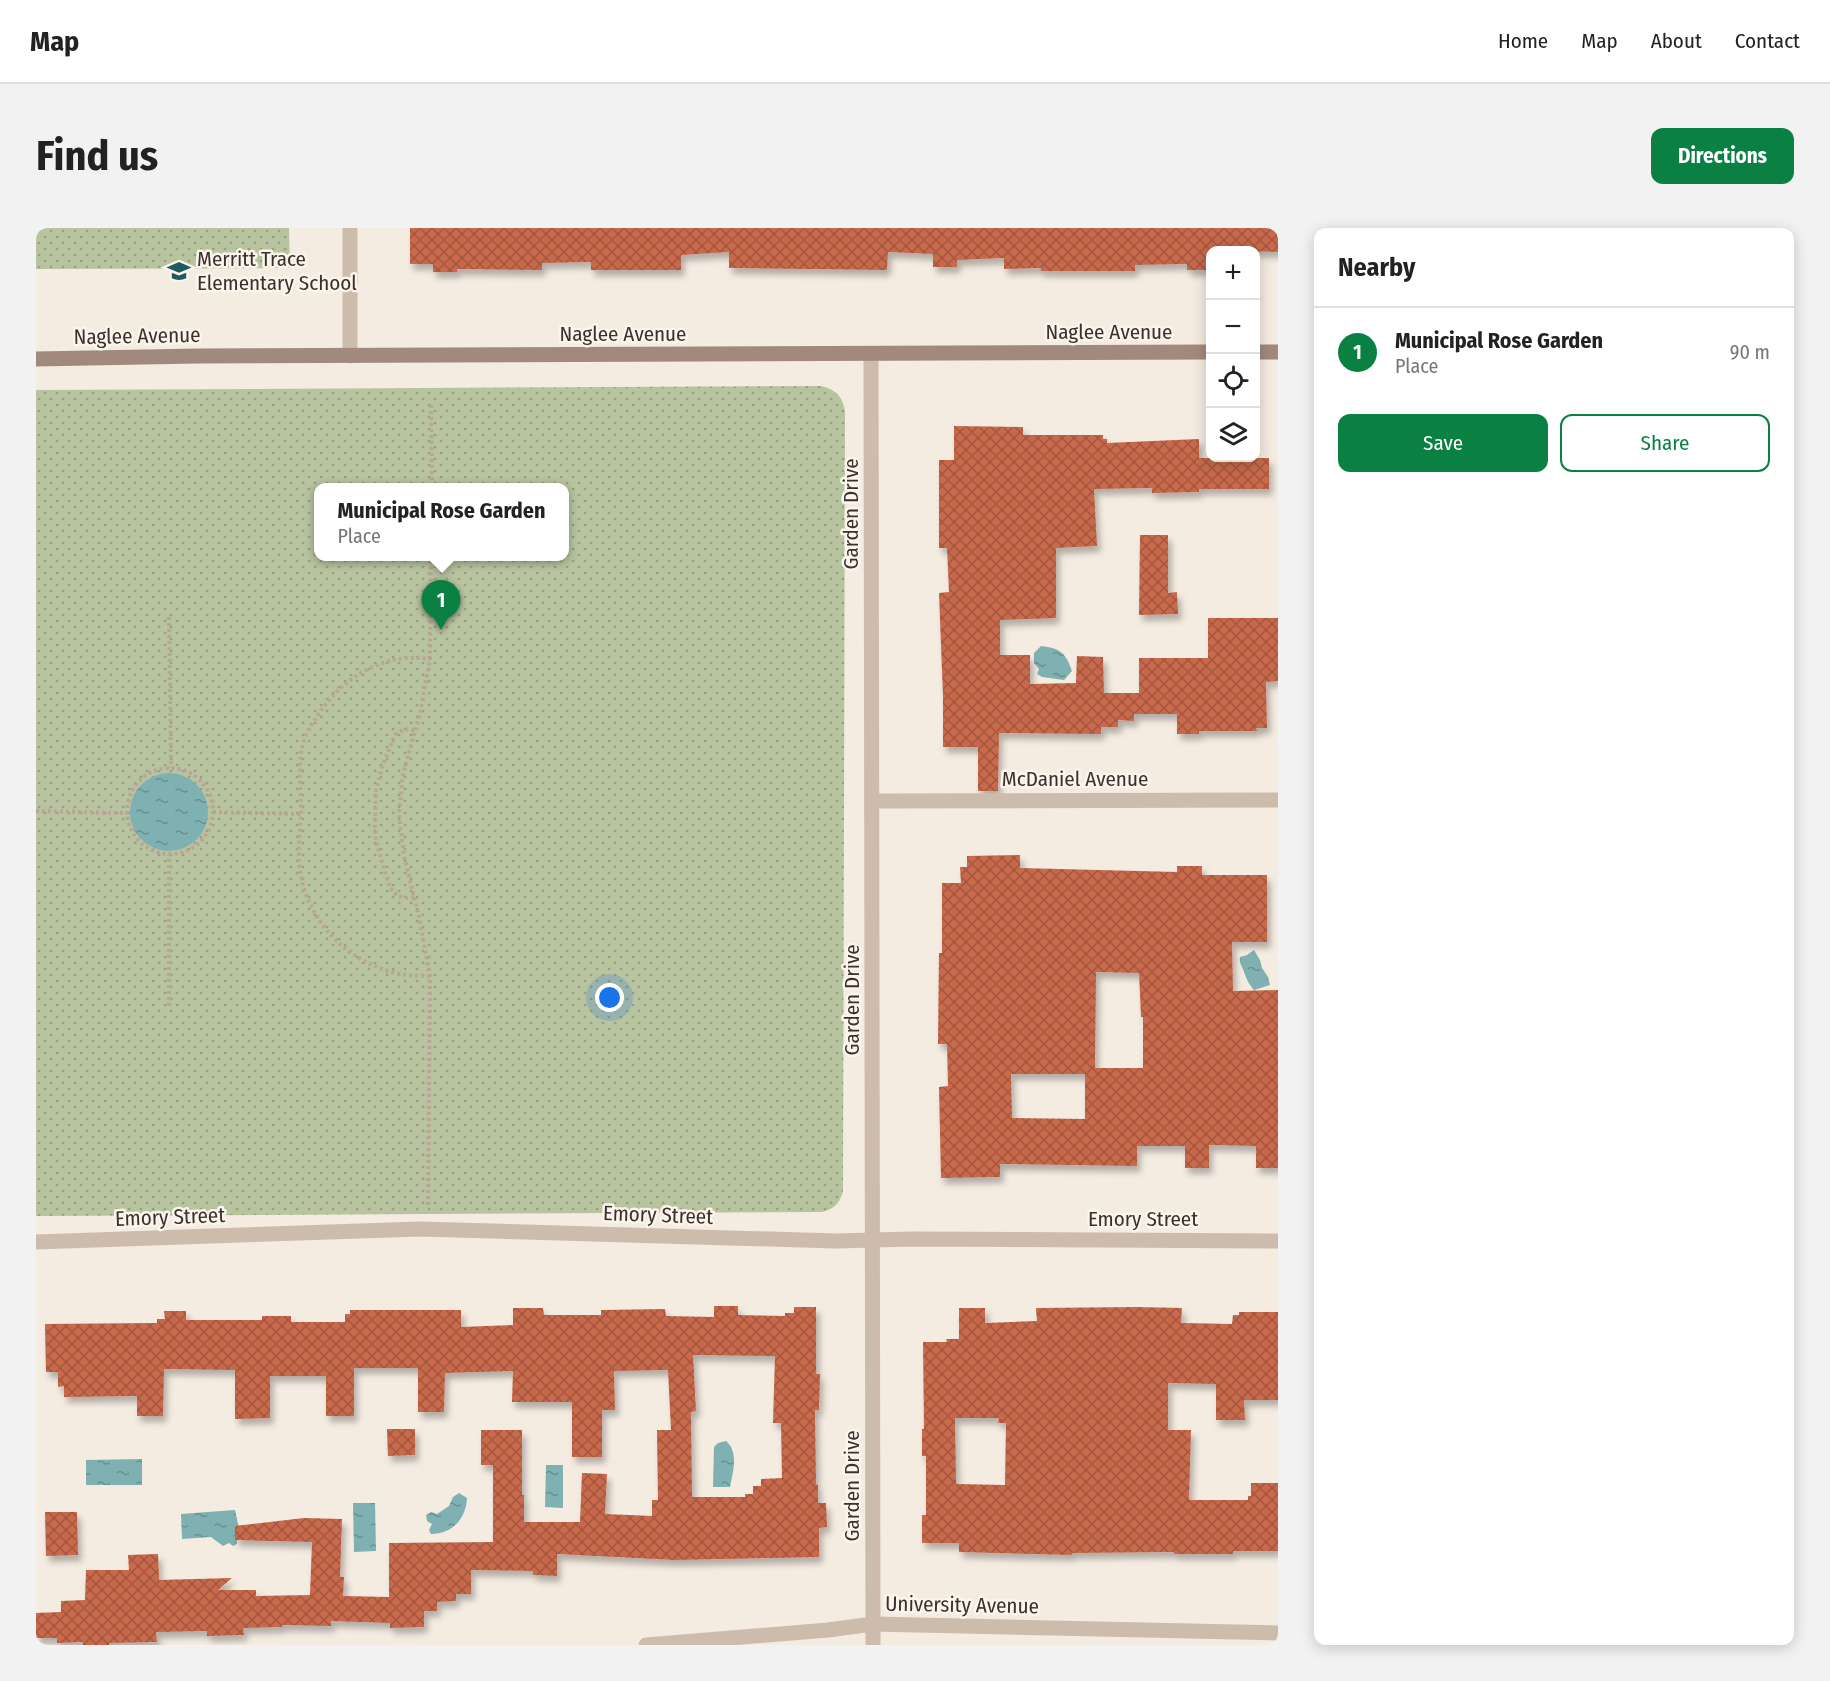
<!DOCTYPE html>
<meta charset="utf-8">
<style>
body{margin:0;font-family:"Fira Sans Condensed",sans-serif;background:#f2f2f2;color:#222}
.controls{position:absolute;right:18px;top:18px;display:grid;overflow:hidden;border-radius:12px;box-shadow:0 3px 15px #0003}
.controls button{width:54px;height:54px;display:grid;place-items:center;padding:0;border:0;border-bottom:2px solid #e0e0e0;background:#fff;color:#222;font:30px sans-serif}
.you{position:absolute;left:574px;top:770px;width:21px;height:21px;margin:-15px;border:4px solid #fff;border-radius:50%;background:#1a73e8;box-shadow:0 0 0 9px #1a73e833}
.badge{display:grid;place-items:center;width:39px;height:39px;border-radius:50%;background:#0b8043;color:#fff;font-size:20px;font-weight:700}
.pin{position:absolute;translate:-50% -50px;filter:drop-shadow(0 2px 3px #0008)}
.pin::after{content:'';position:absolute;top:32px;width:21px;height:18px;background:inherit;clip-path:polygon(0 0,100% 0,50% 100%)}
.popup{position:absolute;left:278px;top:255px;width:255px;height:78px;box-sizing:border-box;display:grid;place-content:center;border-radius:12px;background:#fff;filter:drop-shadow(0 2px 4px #0005);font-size:20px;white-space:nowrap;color:#767676}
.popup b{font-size:22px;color:#222}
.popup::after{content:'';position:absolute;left:50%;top:100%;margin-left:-12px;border:12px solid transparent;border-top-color:#fff}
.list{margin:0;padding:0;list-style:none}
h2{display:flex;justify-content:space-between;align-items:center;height:78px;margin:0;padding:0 24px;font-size:26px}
h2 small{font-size:20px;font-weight:400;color:#767676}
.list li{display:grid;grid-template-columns:39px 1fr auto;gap:18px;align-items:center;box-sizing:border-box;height:90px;padding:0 24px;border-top:2px solid #e0e0e0}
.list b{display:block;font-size:22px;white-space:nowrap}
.list p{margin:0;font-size:20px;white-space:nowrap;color:#767676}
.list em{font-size:20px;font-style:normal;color:#767676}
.actions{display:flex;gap:12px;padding:18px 24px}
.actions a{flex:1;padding:14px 0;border:2px solid #0b8043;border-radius:12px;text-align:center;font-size:21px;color:#0b8043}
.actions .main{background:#0b8043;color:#fff}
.icon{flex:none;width:33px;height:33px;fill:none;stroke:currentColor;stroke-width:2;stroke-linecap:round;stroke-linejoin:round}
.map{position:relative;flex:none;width:1242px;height:1417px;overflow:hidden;border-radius:12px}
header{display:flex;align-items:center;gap:36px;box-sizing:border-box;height:84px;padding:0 30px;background:#fff;border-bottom:2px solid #e0e0e0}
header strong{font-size:28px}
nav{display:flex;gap:33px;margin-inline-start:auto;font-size:21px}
.intro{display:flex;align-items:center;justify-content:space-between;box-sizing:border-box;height:144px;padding:0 36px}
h1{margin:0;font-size:42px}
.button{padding:15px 27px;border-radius:12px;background:#0b8043;color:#fff;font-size:21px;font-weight:700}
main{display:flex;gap:36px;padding:0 36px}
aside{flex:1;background:#fff;border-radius:12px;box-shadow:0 3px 15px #0003}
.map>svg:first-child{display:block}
.green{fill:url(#green-dots);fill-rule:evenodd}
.water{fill:url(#water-ripples)}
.building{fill:url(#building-cross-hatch);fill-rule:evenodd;filter:url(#shadow)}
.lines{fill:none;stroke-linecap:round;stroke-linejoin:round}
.path{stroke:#b9a596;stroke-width:4;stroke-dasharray:3 3;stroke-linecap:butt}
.street{stroke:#cdbbac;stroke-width:15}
.secondary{stroke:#a18a7d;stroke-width:15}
.labels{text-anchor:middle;stroke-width:5;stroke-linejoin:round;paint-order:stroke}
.poi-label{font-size:21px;fill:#3b302b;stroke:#fbf5ee;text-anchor:start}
.street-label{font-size:21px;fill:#3b302b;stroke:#fbf5ee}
</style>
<header>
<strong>Map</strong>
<nav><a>Home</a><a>Map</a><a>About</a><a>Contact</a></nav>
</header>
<div class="intro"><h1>Find us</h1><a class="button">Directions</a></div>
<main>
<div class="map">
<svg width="1242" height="1417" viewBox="0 0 1242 1417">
<defs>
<pattern id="green-dots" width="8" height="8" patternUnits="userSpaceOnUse" patternTransform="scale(1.5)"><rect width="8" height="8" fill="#b8c4a0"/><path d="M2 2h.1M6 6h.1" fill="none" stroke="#97a083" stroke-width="1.8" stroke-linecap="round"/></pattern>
<pattern id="water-ripples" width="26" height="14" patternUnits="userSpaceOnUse" patternTransform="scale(1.5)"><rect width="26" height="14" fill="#7fb0b2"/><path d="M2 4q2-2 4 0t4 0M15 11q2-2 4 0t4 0" fill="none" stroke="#699091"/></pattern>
<pattern id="building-cross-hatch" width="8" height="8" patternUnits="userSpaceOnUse" patternTransform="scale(1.5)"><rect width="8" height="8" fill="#c8694b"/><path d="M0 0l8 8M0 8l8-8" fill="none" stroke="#a4573f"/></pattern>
<filter id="shadow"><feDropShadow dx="3.5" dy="6" stdDeviation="3" flood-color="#0004"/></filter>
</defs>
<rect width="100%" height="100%" fill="#f4ebe1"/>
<g class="green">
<path d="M 0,0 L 253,0 L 254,40 L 0,41 Z"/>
<path d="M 785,158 C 800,161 808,170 809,185 L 807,963 C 804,975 798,981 786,984 L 0,988 L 0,162 ZM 282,260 L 528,260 L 528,328 L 282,328 Z"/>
</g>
<g class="water">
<path d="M 1005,418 C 1024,420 1030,425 1036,443 L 1028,452 L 1006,449 L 1001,446 L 1003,441 L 998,435 L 998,425 Z"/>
<circle cx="133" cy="584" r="39"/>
<path d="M 1218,722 L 1224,732 L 1226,740 L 1232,749 L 1234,757 L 1218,762 C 1212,755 1211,752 1208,744 C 1206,737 1203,736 1204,729 L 1211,727 Z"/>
<path d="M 690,1213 C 703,1224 697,1244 694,1259 L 677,1259 L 678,1219 L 682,1215 Z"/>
<path d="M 106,1231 L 106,1257 L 50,1257 L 50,1232 Z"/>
<path d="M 510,1237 L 527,1237 L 527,1280 L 509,1279 Z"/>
<path d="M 423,1265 L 431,1270 C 430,1291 416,1306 395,1306 L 393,1302 L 396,1296 L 391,1293 L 390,1287 L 395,1284 L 401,1286 L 413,1278 L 417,1269 Z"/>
<path d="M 317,1275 L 339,1275 L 340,1323 L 318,1324 Z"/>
<path d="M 199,1282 L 202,1296 L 208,1307 L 201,1310 L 201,1316 L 197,1318 L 193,1315 L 187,1318 L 175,1309 L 146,1311 L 145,1286 Z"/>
</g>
<g class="building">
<path d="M 374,0 L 1242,0 L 1242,24 L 1174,22 L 1174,42 L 1151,42 L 1151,36 L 1099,37 L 1099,43 L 1005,43 L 1005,40 L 968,41 L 968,30 L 921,32 L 921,39 L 897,39 L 897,26 L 852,24 L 851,42 L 693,40 L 693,24 L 645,27 L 645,42 L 555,42 L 555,34 L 506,35 L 506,42 L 421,41 L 421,44 L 397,44 L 397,36 L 374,36 Z"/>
<path d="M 918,198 L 987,199 L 987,207 L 1067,207 L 1067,211 L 1071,211 L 1071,215 L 1163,211 L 1163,230 L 1233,230 L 1233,261 L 1163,261 L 1163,264 L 1116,265 L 1116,260 L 1058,261 L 1061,318 L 1020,320 L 1020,390 L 964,392 L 964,427 L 994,427 L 994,456 L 1040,455 L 1041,428 L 1067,429 L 1068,465 L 1103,465 L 1103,430 L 1172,430 L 1172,390 L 1242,390 L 1242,453 L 1230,454 L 1231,500 L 1220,500 L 1221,503 L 1163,503 L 1163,506 L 1141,506 L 1141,486 L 1098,486 L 1098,493 L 1082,492 L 1082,499 L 1065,499 L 1065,506 L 963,505 L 962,563 L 942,563 L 942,519 L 907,519 L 907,469 L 903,365 L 913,364 L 911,320 L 903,320 L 903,232 L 918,232 Z"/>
<path d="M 1104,307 L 1132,307 L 1132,365 L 1141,364 L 1142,386 L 1103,387 Z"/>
<path d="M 984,627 L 984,640 L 1141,644 L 1141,638 L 1166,638 L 1166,647 L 1231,647 L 1231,714 L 1196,714 L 1197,763 L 1242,762 L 1242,940 L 1220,940 L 1220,918 L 1173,917 L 1173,940 L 1149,940 L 1149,918 L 1101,918 L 1101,938 L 964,936 L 964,949 L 905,950 L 903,859 L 912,858 L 911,816 L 902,816 L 903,725 L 906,725 L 906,655 L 925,655 L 924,639 L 931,639 L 931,628 ZM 1060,744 L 1103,745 L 1105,789 L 1107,789 L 1107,840 L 1059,840 ZM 975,846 L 1049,846 L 1049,891 L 976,890 Z"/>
<path d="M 678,1078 L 702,1078 L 702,1087 L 749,1088 L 749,1085 L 758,1085 L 758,1079 L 780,1079 L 780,1146 L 784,1146 L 783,1182 L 779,1182 L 780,1256 L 782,1257 L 782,1275 L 790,1275 L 791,1299 L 783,1300 L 783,1329 L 639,1332 L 521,1326 L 521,1348 L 497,1347 L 497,1343 L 435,1342 L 435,1366 L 420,1366 L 420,1373 L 401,1374 L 401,1383 L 388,1383 L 388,1399 L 354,1400 L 354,1395 L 295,1393 L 295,1398 L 246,1397 L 246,1399 L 207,1400 L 208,1407 L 171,1408 L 171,1403 L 124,1404 L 120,1404 L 121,1414 L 73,1415 L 73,1417 L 47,1417 L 47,1414 L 21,1415 L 21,1410 L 0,1410 L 0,1385 L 25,1384 L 25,1373 L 49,1372 L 50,1342 L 93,1342 L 92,1327 L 122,1326 L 123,1352 L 196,1350 L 182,1362 L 220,1362 L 220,1368 L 274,1367 L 276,1314 L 199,1312 L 199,1298 L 268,1290 L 306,1291 L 304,1349 L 308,1349 L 307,1368 L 353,1369 L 353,1315 L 457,1314 L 457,1237 L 445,1237 L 445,1202 L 486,1202 L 486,1267 L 488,1267 L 488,1294 L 544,1294 L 546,1245 L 571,1246 L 569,1286 L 616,1288 L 616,1272 L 622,1272 L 621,1202 L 635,1202 L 632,1142 L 578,1143 L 579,1182 L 566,1182 L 566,1229 L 536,1229 L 536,1174 L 476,1174 L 477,1143 L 409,1145 L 408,1184 L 382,1184 L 382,1140 L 318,1140 L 318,1188 L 290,1188 L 290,1148 L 234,1148 L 234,1190 L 199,1191 L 199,1142 L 128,1141 L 127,1188 L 101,1188 L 101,1168 L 28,1169 L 28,1158 L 22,1159 L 22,1144 L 10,1144 L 9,1096 L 121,1095 L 121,1091 L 129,1091 L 128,1083 L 150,1083 L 150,1092 L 226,1092 L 226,1088 L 255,1088 L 255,1094 L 309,1094 L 309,1086 L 314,1086 L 314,1082 L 425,1082 L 425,1099 L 477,1097 L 477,1080 L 507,1080 L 508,1087 L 565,1087 L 565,1082 L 629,1081 L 630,1088 L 678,1089 ZM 657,1127 L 739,1128 L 737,1195 L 745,1195 L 746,1250 L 725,1251 L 725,1258 L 717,1258 L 717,1266 L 709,1266 L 709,1269 L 656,1269 L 655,1184 L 660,1183 Z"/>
<path d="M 1100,1079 L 1146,1080 L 1145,1095 L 1196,1096 L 1197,1087 L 1203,1087 L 1203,1084 L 1242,1084 L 1242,1172 L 1208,1172 L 1209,1192 L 1180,1192 L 1180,1156 L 1132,1155 L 1132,1202 L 1155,1202 L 1153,1272 L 1212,1272 L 1212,1268 L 1215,1268 L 1215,1255 L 1242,1255 L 1242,1323 L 1197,1323 L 1197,1326 L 1138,1326 L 1138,1324 L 1036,1325 L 1036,1327 L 923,1324 L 923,1315 L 886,1315 L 886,1287 L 890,1287 L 890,1228 L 886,1228 L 886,1201 L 888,1201 L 887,1114 L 911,1114 L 910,1111 L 923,1111 L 923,1080 L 949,1080 L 949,1095 L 1001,1093 L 1000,1080 ZM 919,1190 L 963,1190 L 962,1195 L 970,1195 L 969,1257 L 920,1256 Z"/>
<path d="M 351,1201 L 379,1201 L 379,1227 L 352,1228 Z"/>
<path d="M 9,1284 L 41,1284 L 42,1327 L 10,1328 Z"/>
</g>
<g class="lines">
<g class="path">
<path d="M 395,177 L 396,260"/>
<path d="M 133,389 L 135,540"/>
<circle cx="134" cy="583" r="43"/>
<path d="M 0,583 L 91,585"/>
<path d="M 177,584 L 265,586"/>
<path d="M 378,669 L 372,670 L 362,668 L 354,660 L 340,614 L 339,598 L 340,563 L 346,539 L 359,507 L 368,501 L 379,502"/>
<path d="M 394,748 C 386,747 378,748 371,747 C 316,739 272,697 264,642 C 261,623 265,602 265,583 C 265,562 262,539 266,519 C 268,509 274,498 280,490 C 305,450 346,424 394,431"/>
<path d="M 133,778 L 133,627"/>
<path d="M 392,977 L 394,748 L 383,689 L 368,628 L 363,587 L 367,546 L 384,486 L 394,431 L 395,328"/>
</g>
<g class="street">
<path d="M 835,126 L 837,1417"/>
<path d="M 314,128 L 314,0"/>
<path d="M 836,573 L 1242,572"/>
<path d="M 0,1014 L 384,1001 L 800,1013 L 875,1011 L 1242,1013"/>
<path d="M 610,1417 L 792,1402 L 837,1396 L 1242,1405"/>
</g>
<g class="secondary">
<path d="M 1220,124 L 1242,124"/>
<path d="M 0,131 L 162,128 L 1174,124"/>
</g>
</g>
<defs>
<g id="school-bare" transform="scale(1.8)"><path d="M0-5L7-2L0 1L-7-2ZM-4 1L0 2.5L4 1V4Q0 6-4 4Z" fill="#1f5a5e" stroke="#fbf5ee" stroke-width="2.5" paint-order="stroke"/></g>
</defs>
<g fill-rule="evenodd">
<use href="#school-bare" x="143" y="43"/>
</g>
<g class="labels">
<g class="poi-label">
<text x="161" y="38">Merritt Trace<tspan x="161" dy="24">Elementary School</tspan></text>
</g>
<g class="street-label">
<text x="1073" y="111">Naglee Avenue</text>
<text x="587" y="113">Naglee Avenue</text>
<text transform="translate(101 108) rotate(-1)" y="7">Naglee Avenue</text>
<text transform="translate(815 286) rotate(-90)" y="7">Garden Drive</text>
<text x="1039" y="558">McDaniel Avenue</text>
<text transform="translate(816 772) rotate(-90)" y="7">Garden Drive</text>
<text transform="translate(622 987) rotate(2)" y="7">Emory Street</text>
<text transform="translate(134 989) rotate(-2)" y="7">Emory Street</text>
<text x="1107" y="998">Emory Street</text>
<text transform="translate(816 1258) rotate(-90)" y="7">Garden Drive</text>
<text transform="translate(926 1377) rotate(1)" y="7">University Avenue</text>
</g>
</g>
</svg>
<div class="controls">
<button>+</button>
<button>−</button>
<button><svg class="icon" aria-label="locate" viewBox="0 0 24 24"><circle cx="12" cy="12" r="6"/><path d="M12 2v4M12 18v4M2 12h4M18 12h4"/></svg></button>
<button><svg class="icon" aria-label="layers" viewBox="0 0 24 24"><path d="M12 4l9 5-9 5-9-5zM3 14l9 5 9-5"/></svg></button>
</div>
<div class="you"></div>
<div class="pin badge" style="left:405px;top:402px">1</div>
<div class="popup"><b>Municipal Rose Garden</b>Place</div>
</div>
<aside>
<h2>Nearby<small></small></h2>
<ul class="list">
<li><span class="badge">1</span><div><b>Municipal Rose Garden</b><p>Place</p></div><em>90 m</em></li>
</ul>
<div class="actions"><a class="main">Save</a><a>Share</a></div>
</aside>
</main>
